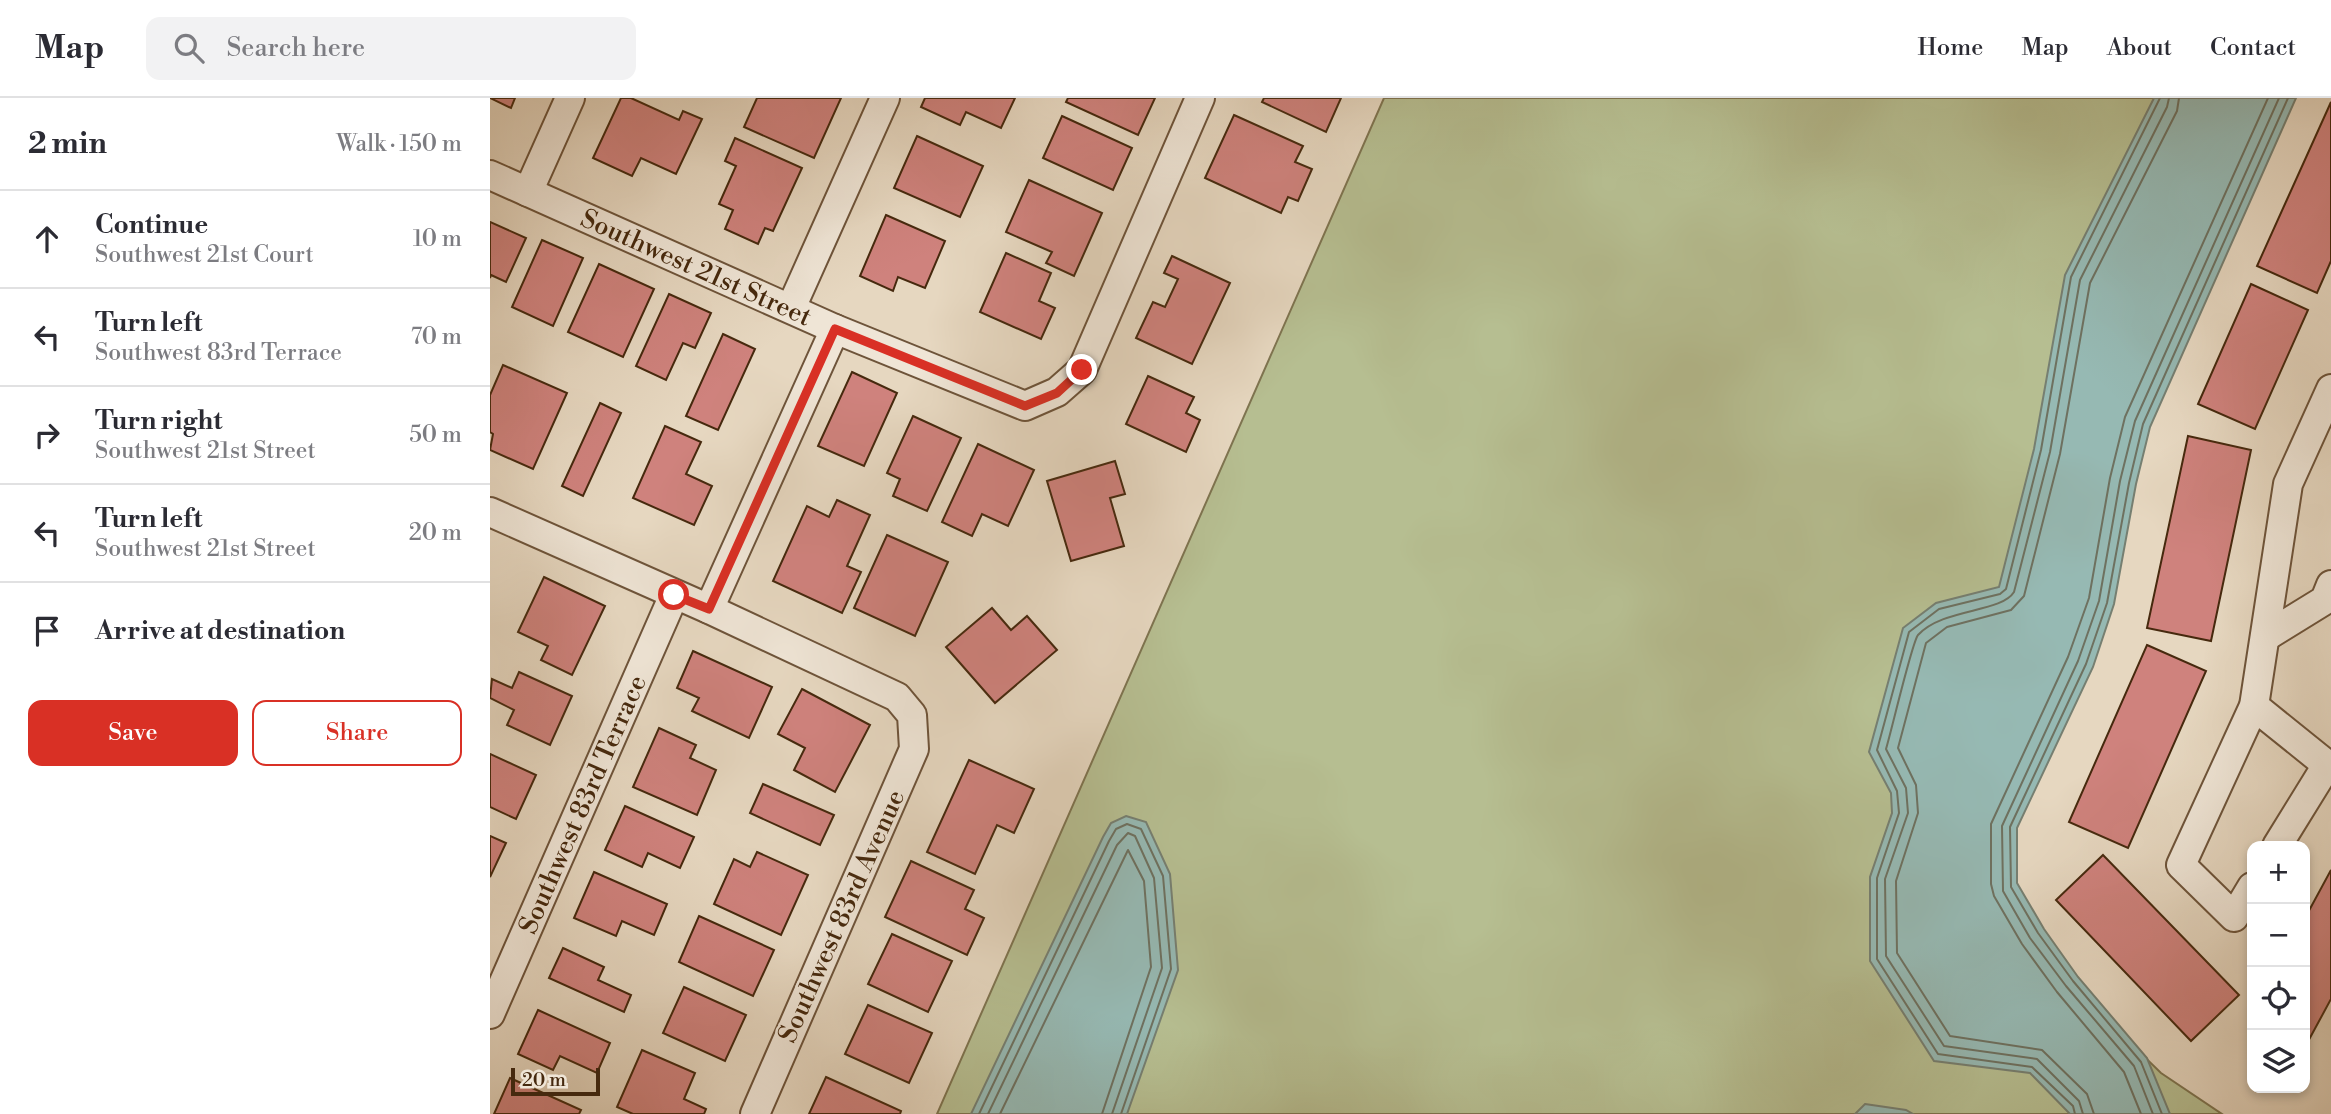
<!DOCTYPE html>
<meta charset="utf-8">
<style>
body{margin:0;font-family:"Libre Bodoni",serif;background:#f2f2f3;color:#2b2b33}
.controls{position:absolute;right:21px;bottom:21px;display:grid;overflow:hidden;border-radius:14px;box-shadow:0 4px 10px #0003}
.controls button{width:63px;height:63px;display:grid;place-items:center;padding:0;border:0;border-bottom:2px solid #e1e1e2;background:#fff;color:#2b2b33;font:35px sans-serif}
.scale{position:absolute;left:21px;bottom:18px;width:89px;box-sizing:border-box;padding-left:7px;border:4px solid #46290e;border-top:0;font-size:19px;line-height:24px;white-space:nowrap;color:#46290e;-webkit-text-stroke:5px #efe5d6;paint-order:stroke}
.stop{position:absolute;width:21px;height:21px;margin:-16px;border:5px solid #d93025;border-radius:50%;background:#fff}
.stop.end{background:#d93025;border-color:#fff;box-shadow:0 2px 7px #0008}
.list{margin:0;padding:0;list-style:none}
h2{display:flex;justify-content:space-between;align-items:center;height:91px;margin:0;padding:0 28px;font-size:30px}
h2 small{font-size:23px;font-weight:400;color:#7c7c81}
.list li{display:grid;grid-template-columns:46px 1fr auto;gap:21px;align-items:center;box-sizing:border-box;height:98px;padding:0 28px;border-top:2px solid #e1e1e2}
.list b{display:block;font-size:26px;white-space:nowrap}
.list p{margin:0;font-size:23px;white-space:nowrap;color:#7c7c81}
.list em{font-size:23px;font-style:normal;color:#7c7c81}
.actions{display:flex;gap:14px;padding:21px 28px}
.actions a{flex:1;padding:16px 0;border:2px solid #d93025;border-radius:14px;text-align:center;font-size:24px;color:#d93025}
.actions .main{background:#d93025;color:#fff}
.icon{flex:none;width:38px;height:38px;fill:none;stroke:currentColor;stroke-width:2;stroke-linecap:round;stroke-linejoin:round}
.map{position:relative;flex:none;width:1841px;height:1016px;overflow:hidden}
header{display:flex;align-items:center;gap:42px;box-sizing:border-box;height:98px;padding:0 35px;background:#fff;border-bottom:2px solid #e1e1e2}
header strong{font-size:33px}
nav{display:flex;gap:38px;margin-inline-start:auto;font-size:24px}
.search{width:490px;height:63px;background:#f2f2f3;display:flex;align-items:center;gap:18px;box-sizing:border-box;padding:0 24px;border-radius:14px;color:#7c7c81;font-size:26px}
main{display:flex}
aside{flex:1;background:#fff}
.map>svg:first-child{display:block}
.green{fill:#b6be91;stroke:#7e7450;stroke-width:2}
.water{fill:#96b9b3;stroke:#767f71;stroke-width:2}
.lines{fill:none;stroke-linecap:round;stroke-linejoin:round}
.shore{stroke:#6e7160;stroke-width:2}
.building{fill:#cf827d;stroke:#46290e;stroke-width:2}
.street-casing{stroke:#6e543a;stroke-width:32}
.street{stroke:#efe5d6;stroke-width:28}
.route{stroke:#d93025;stroke-width:9}
.labels{text-anchor:middle;stroke-width:5;stroke-linejoin:round;paint-order:stroke}
.street-label{font-size:26px;fill:#46290e;stroke:#efe5d6}
</style>
<header>
<strong>Map</strong>
<div class="search"><svg class="icon" aria-label="search" viewBox="0 0 24 24"><circle cx="10" cy="10" r="6"/><path d="M15 15l6 6"/></svg>Search here</div>
<nav><a>Home</a><a>Map</a><a>About</a><a>Contact</a></nav>
</header>
<main>
<aside>
<h2>2 min<small>Walk · 150 m</small></h2>
<ul class="list">
<li><svg class="icon" aria-label="ahead" viewBox="0 0 24 24"><path d="M12 20V5M6 11l6-6 6 6"/></svg><div><b>Continue</b><p>Southwest 21st Court</p></div><em>10 m</em></li>
<li><svg class="icon" aria-label="left" viewBox="0 0 24 24"><path d="M17 20v-9H6M10 6l-5 5 5 5"/></svg><div><b>Turn left</b><p>Southwest 83rd Terrace</p></div><em>70 m</em></li>
<li><svg class="icon" aria-label="right" viewBox="0 0 24 24"><path d="M7 20v-9h11M14 6l5 5-5 5"/></svg><div><b>Turn right</b><p>Southwest 21st Street</p></div><em>50 m</em></li>
<li><svg class="icon" aria-label="left" viewBox="0 0 24 24"><path d="M17 20v-9H6M10 6l-5 5 5 5"/></svg><div><b>Turn left</b><p>Southwest 21st Street</p></div><em>20 m</em></li>
<li><svg class="icon" aria-label="arrive" viewBox="0 0 24 24"><path d="M6 21V4h12l-3 4 3 4H6"/></svg><div><b>Arrive at destination</b></div></li>
</ul>
<div class="actions"><a class="main">Save</a><a>Share</a></div>
</aside>
<div class="map">
<svg width="1841" height="1016" viewBox="0 0 1841 1016">
<rect width="100%" height="100%" fill="#e6d7c0"/>
<filter id="stains"><feTurbulence type="fractalNoise" baseFrequency=".00286" numOctaves="4"/><feColorMatrix values="0 0 0 0 .2 0 0 0 0 .09 0 0 0 0 .02 0 0 0 .5 -.17"/></filter>
<radialGradient id="worn" r=".72"><stop offset=".6" stop-color="#630" stop-opacity="0"/><stop offset="1" stop-color="#630" stop-opacity=".3"/></radialGradient>
<path class="green" d="M 894,0 L 1723,0 L 1459,822 L 1523,831 L 1671,975 L 1732,1016 L 447,1016 Z"/>
<g class="water">
<path d="M 1664,0 L 1806,0 L 1660,329 L 1646,386 L 1624,506 L 1603,569 L 1527,730 L 1527,785 L 1554,831 L 1588,879 L 1657,960 L 1680,1016 L 1580,1016 L 1540,975 L 1444,963 L 1380,863 L 1380,779 L 1402,715 L 1401,695 L 1379,654 L 1413,530 L 1446,505 L 1509,489 L 1544,351 L 1575,177 Z"/>
<path d="M 636,718 L 656,724 L 680,776 L 688,872 L 637,1016 L 481,1016 L 613,739 L 621,725 Z"/>
<path d="M 1375,1006 L 1416,1012 L 1423,1016 L 1365,1016 Z"/>
</g>
<g class="lines">
<g class="shore">
<path d="M 489,1016 L 619,743 L 626,731 L 637,726 L 651,731 L 673,778 L 681,871 L 631,1016"/>
<path d="M 498,1016 L 627,747 L 638,735 L 645,738 L 664,780 L 672,870 L 622,1016"/>
<path d="M 510,1016 L 638,752 L 654,783 L 661,869 L 612,1016"/>
<path d="M 1585,1016 L 1583,1008 L 1542,969 L 1448,956 L 1387,861 L 1387,780 L 1409,715 L 1407,693 L 1387,652 L 1419,534 L 1449,511 L 1510,496 L 1516,491 L 1551,352 L 1581,179 L 1670,0"/>
<path d="M 1593,1016 L 1589,1003 L 1547,961 L 1454,948 L 1396,858 L 1395,781 L 1418,715 L 1416,690 L 1396,651 C 1401,635 1422,544 1428,537 C 1453,510 1511,515 1524,494 L 1560,354 L 1590,182 L 1677,9 L 1679,0"/>
<path d="M 1604,1016 L 1597,996 L 1552,952 L 1460,938 L 1407,855 L 1406,783 L 1428,715 L 1426,687 L 1408,650 L 1436,545 L 1457,529 L 1521,512 L 1534,498 L 1570,356 L 1600,185 L 1687,13 L 1689,0"/>
<path d="M 1651,1016 L 1634,974 L 1567,894 L 1532,846 L 1504,798 L 1501,786 L 1501,726 L 1578,559 L 1599,500 L 1620,380 L 1635,319 L 1778,0"/>
<path d="M 1663,1016 L 1644,968 L 1576,888 L 1540,840 L 1513,793 L 1512,728 L 1588,563 L 1609,503 L 1630,383 L 1645,323 L 1789,0"/>
<path d="M 1672,1016 L 1651,964 L 1583,883 L 1548,835 L 1521,789 L 1520,729 L 1596,566 L 1617,505 L 1639,385 L 1653,326 L 1798,0"/>
</g>
</g>
<g class="building">
<path d="M 0,0 L 25,0 L 21,10 Z"/>
<path d="M 131,0 L 141,0 L 189,22 L 193,13 L 212,21 L 186,76 L 151,60 L 142,78 L 103,60 Z"/>
<path d="M 267,0 L 351,0 L 324,60 L 254,29 Z"/>
<path d="M 435,0 L 525,0 L 511,30 L 476,14 L 470,27 L 431,9 Z"/>
<path d="M 578,0 L 665,0 L 648,37 L 576,4 Z"/>
<path d="M 774,0 L 851,0 L 836,34 L 772,4 Z"/>
<path d="M 1841,4 L 1841,163 L 1827,195 L 1767,168 Z"/>
<path d="M 744,17 L 813,48 L 805,64 L 822,71 L 808,103 L 798,99 L 791,115 L 715,80 Z"/>
<path d="M 572,18 L 642,50 L 623,92 L 553,60 Z"/>
<path d="M 427,38 L 493,68 L 470,119 L 404,90 Z"/>
<path d="M 245,40 L 312,70 L 283,133 L 275,130 L 268,146 L 235,131 L 243,112 L 229,106 L 246,68 L 235,63 Z"/>
<path d="M 539,82 L 612,115 L 584,178 L 556,165 L 562,154 L 516,134 Z"/>
<path d="M 396,117 L 455,143 L 435,190 L 408,179 L 403,193 L 370,178 Z"/>
<path d="M 0,124 L 36,140 L 16,184 L 1,177 L 0,180 Z"/>
<path d="M 52,142 L 93,160 L 63,228 L 22,209 Z"/>
<path d="M 516,155 L 561,175 L 549,203 L 565,210 L 551,241 L 490,214 Z"/>
<path d="M 682,158 L 740,185 L 702,266 L 646,240 L 663,204 L 675,209 L 688,181 L 674,175 Z"/>
<path d="M 109,166 L 164,191 L 133,259 L 78,234 Z"/>
<path d="M 1761,186 L 1818,212 L 1765,331 L 1708,306 Z"/>
<path d="M 179,196 L 221,215 L 205,250 L 193,245 L 176,282 L 146,268 Z"/>
<path d="M 233,236 L 265,251 L 228,332 L 196,318 Z"/>
<path d="M 13,267 L 77,295 L 43,371 L 0,352 L 3,336 L 0,334 L 0,297 Z"/>
<path d="M 362,274 L 407,295 L 374,368 L 328,348 Z"/>
<path d="M 658,278 L 704,299 L 696,315 L 710,322 L 696,354 L 636,326 Z"/>
<path d="M 110,305 L 131,315 L 93,398 L 72,388 Z"/>
<path d="M 423,318 L 471,340 L 437,413 L 403,398 L 410,381 L 397,375 Z"/>
<path d="M 175,328 L 211,344 L 196,376 L 222,388 L 204,427 L 143,400 Z"/>
<path d="M 1698,338 L 1761,352 L 1721,543 L 1657,530 Z"/>
<path d="M 488,346 L 544,372 L 518,428 L 492,416 L 482,438 L 452,424 Z"/>
<path d="M 625,363 L 635,396 L 620,400 L 634,448 L 581,463 L 557,383 Z"/>
<path d="M 347,402 L 380,417 L 357,468 L 371,474 L 352,515 L 283,483 L 317,408 L 339,419 Z"/>
<path d="M 397,437 L 458,464 L 425,538 L 364,510 Z"/>
<path d="M 54,479 L 115,508 L 82,577 L 51,562 L 58,548 L 28,534 Z"/>
<path d="M 502,510 L 521,532 L 537,518 L 567,552 L 505,605 L 456,549 Z"/>
<path d="M 1657,547 L 1716,573 L 1638,750 L 1579,724 Z"/>
<path d="M 203,553 L 282,589 L 259,640 L 202,613 L 209,600 L 187,590 Z"/>
<path d="M 29,574 L 82,598 L 60,647 L 17,627 L 24,612 L 0,600 L 2,581 L 22,590 Z"/>
<path d="M 312,591 L 380,627 L 345,694 L 304,672 L 315,650 L 288,636 Z"/>
<path d="M 169,630 L 206,647 L 200,660 L 226,672 L 207,717 L 143,689 Z"/>
<path d="M 0,656 L 46,677 L 26,721 L 0,709 Z"/>
<path d="M 479,662 L 544,691 L 524,735 L 507,727 L 485,776 L 437,754 Z"/>
<path d="M 273,686 L 344,717 L 330,747 L 260,715 Z"/>
<path d="M 135,708 L 204,739 L 190,770 L 158,755 L 152,769 L 115,752 Z"/>
<path d="M 0,738 L 16,745 L 0,779 Z"/>
<path d="M 267,754 L 318,777 L 291,837 L 224,806 L 244,761 L 260,769 Z"/>
<path d="M 1613,757 L 1749,897 L 1701,943 L 1566,802 Z"/>
<path d="M 421,763 L 484,792 L 475,811 L 494,820 L 477,857 L 395,819 Z"/>
<path d="M 1841,772 L 1841,901 L 1815,949 L 1815,820 Z"/>
<path d="M 104,774 L 177,806 L 164,837 L 132,823 L 126,838 L 84,820 Z"/>
<path d="M 209,818 L 284,852 L 263,898 L 189,864 Z"/>
<path d="M 402,836 L 462,863 L 438,914 L 378,886 Z"/>
<path d="M 73,850 L 114,869 L 108,882 L 141,897 L 134,914 L 59,880 Z"/>
<path d="M 194,889 L 256,917 L 235,963 L 173,935 Z"/>
<path d="M 378,907 L 442,935 L 419,985 L 355,956 Z"/>
<path d="M 48,912 L 120,945 L 107,975 L 70,958 L 63,972 L 28,956 Z"/>
<path d="M 152,952 L 205,975 L 194,1001 L 216,1011 L 214,1016 L 143,1016 L 127,1009 Z"/>
<path d="M 336,979 L 411,1013 L 410,1016 L 319,1016 Z"/>
<path d="M 20,980 L 91,1012 L 89,1016 L 4,1016 Z"/>
</g>
<g class="lines">
<g class="street-casing">
<g id="street">
<path id="s1" d="M 0,77 L 345,231 L 535,308 L 567,294 L 592,272 L 710,0"/>
<path d="M 38,94 L 80,0"/>
<path d="M 301,210 L 395,0"/>
<path d="M 0,414 L 219,511 L 407,599 L 422,617 L 424,651 L 265,1016"/>
<path d="M 219,511 L 345,231"/>
<path d="M 1775,539 L 1835,502 L 1841,487"/>
<path d="M 1764,608 L 1841,670"/>
<path d="M 1787,748 L 1837,667"/>
<path d="M 1762,789 L 1744,819 L 1691,767 L 1764,608 L 1798,386 L 1841,291"/>
<path id="s2" d="M 0,916 L 184,497"/>
</g>
</g>
<use href="#street" class="street"/>
</g>
<g class="lines">
<path class="route" d="M 184,497 L 219,511 L 345,231 L 535,308 L 567,295 L 592,272"/>
</g>
<g class="labels">
<g class="street-label">
<text dy="9" stroke="none"><textPath href="#s1" startOffset="226">Southwest 21st Street</textPath></text>
<text dy="9" stroke="none"><textPath href="#s2" startOffset="229">Southwest 83rd Terrace</textPath></text>
<text transform="translate(351 818) rotate(-66)" y="9">Southwest 83rd Avenue</text>
</g>
</g>
<rect width="100%" height="100%" filter="url(#stains)"/>
<rect width="100%" height="100%" fill="url(#worn)"/>
</svg>
<div class="controls">
<button>+</button>
<button>−</button>
<button><svg class="icon" aria-label="locate" viewBox="0 0 24 24"><circle cx="12" cy="12" r="6"/><path d="M12 2v4M12 18v4M2 12h4M18 12h4"/></svg></button>
<button><svg class="icon" aria-label="layers" viewBox="0 0 24 24"><path d="M12 4l9 5-9 5-9-5zM3 14l9 5 9-5"/></svg></button>
</div>
<div class="scale">20 m</div>
<div class="stop" style="left:184px;top:497px"></div>
<div class="stop end" style="left:592px;top:272px"></div>
</div>
</main>
